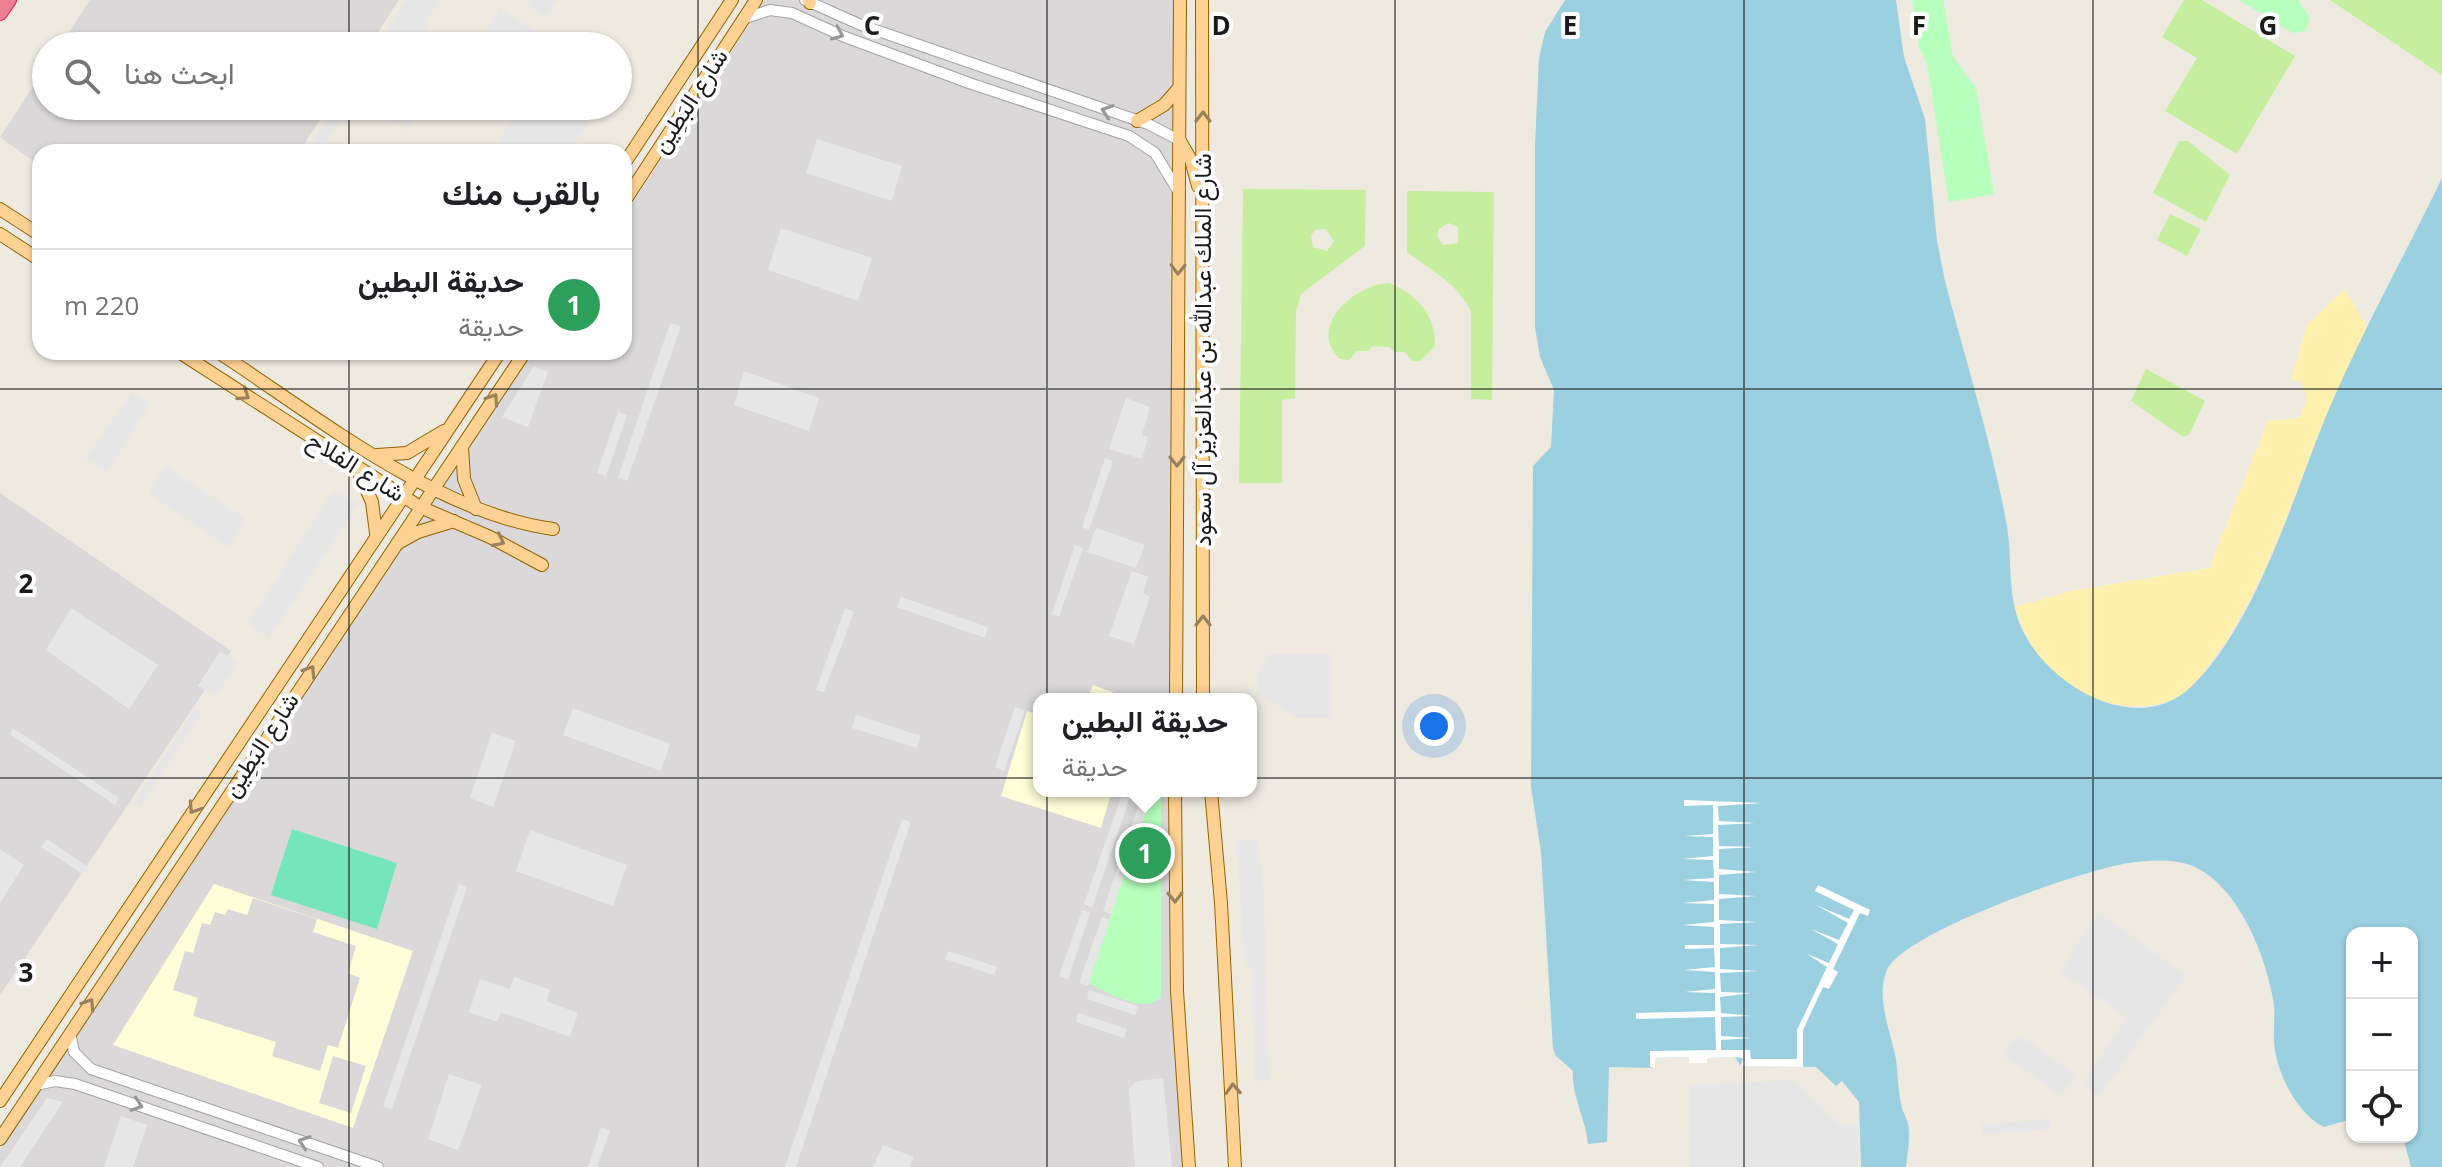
<!DOCTYPE html>
<html lang="ar">
<meta charset="utf-8">
<style>
body{margin:0;font-family:"Open Sans",Vazirmatn,sans-serif;background:#f6f6f6;color:#202124;direction:rtl}
.controls{position:absolute;right:24px;bottom:24px;display:grid;overflow:hidden;border-radius:16px;box-shadow:0 2px 6px #0004}
.controls button{width:72px;height:72px;display:grid;place-items:center;padding:0;border:0;border-bottom:2px solid #e0e0e0;background:#fff;color:#202124;font:40px sans-serif}
.you{position:absolute;left:1434px;top:726px;width:28px;height:28px;margin:-20px;border:6px solid #fff;border-radius:50%;background:#1a73e8;box-shadow:0 0 0 12px #1a73e833}
.badge{display:grid;place-items:center;width:52px;height:52px;border-radius:50%;background:#0f766e;color:#fff;font-size:26px;font-weight:700}
.pin{position:absolute;translate:-50% -50%;border:4px solid #fff;box-shadow:0 2px 8px #0006}
.popup{position:absolute;left:1033px;top:693px;width:224px;height:104px;box-sizing:border-box;display:grid;place-content:center;border-radius:16px;background:#fff;filter:drop-shadow(0 2px 6px #0005);font-size:26px;white-space:nowrap;color:#757577}
.popup b{font-size:30px;color:#202124}
.popup::after{content:'';position:absolute;left:50%;top:100%;margin-left:-16px;border:16px solid transparent;border-top-color:#fff}
.list{margin:0;padding:0;list-style:none}
h2{display:flex;justify-content:space-between;align-items:center;height:104px;margin:0;padding:0 32px;font-size:34px}
h2 small{font-size:26px;font-weight:400;color:#757577}
.list li{display:grid;grid-template-columns:52px 1fr auto;gap:24px;align-items:center;box-sizing:border-box;height:112px;padding:0 32px;border-top:2px solid #e0e0e0}
.list b{display:block;font-size:30px;white-space:nowrap}
.list p{margin:0;font-size:26px;white-space:nowrap;color:#757577}
.list em{font-size:26px;font-style:normal;color:#757577}
.icon{flex:none;width:44px;height:44px;fill:none;stroke:currentColor;stroke-width:2;stroke-linecap:round;stroke-linejoin:round}
.map{position:relative;flex:none;width:2442px;height:1167px;overflow:hidden;direction:ltr}
.search{position:absolute;background:#fff;box-shadow:0 2px 6px #0004;left:32px;top:32px;width:600px;height:88px;display:flex;align-items:center;gap:20px;box-sizing:border-box;padding:0 28px;border-radius:44px;color:#757577;font-size:30px}
.panel{position:absolute;background:#fff;box-shadow:0 2px 6px #0004;left:32px;top:144px;width:600px;height:216px;border-radius:24px;direction:rtl}
.map>svg:first-child{display:block}
.residential{fill:#dad8d8}
.education{fill:#feffd8;fill-rule:evenodd}
.grass{fill:#c5ef9f;fill-rule:evenodd}
.sand{fill:#fff0ad}
.park{fill:#b6ffbd}
.pitch{fill:#75e6bc}
.parking{fill:#e7e7e7}
.water{fill:#9bd0e1}
.pier{fill:#fff}
.lines{fill:none;stroke-linecap:round;stroke-linejoin:round}
.minor-casing{stroke:#a2a2a2;stroke-width:12}
.major-casing{stroke:#936400;stroke-width:14}
.highway-casing{stroke:#e61358;stroke-width:16}
.minor{stroke:#fff;stroke-width:10}
.major{stroke:#ffd294;stroke-width:12}
.highway{stroke:#ee7e91;stroke-width:14}
.oneway{stroke:#989898}
.oneway2{stroke:#98805e}
.grid{fill:none;stroke:#1b1b1b;stroke-width:2;stroke-opacity:0.55}
.labels{text-anchor:middle;stroke-width:8;stroke-linejoin:round;paint-order:stroke}
.street-label{font-size:24px;fill:#1b1b1b;stroke:#fff}
.grid-label{font-size:26px;text-anchor:middle;font-weight:bold;fill:#1b1b1b;stroke:#fff;stroke-width:8;stroke-linejoin:round;paint-order:stroke}
</style>
<div class="map">
<svg width="2442" height="1167" viewBox="0 0 2442 1167">
<rect width="100%" height="100%" fill="#eeeae0"/>
<g class="residential">
<path d="M 90,0 L 399,0 L 369,46 L 60,46 Z"/>
<path d="M 765,0 L 1174,0 L 1171,699 L 1039,699 L 1039,791 L 1171,791 L 1173,1019 L 1185,1167 L 0,1167 L 0,1149 L 397,549 L 534,352 L 624,352 L 624,216 Z"/>
<path d="M 46,67 L 46,106 L 329,106 L 299,152 L 40,152 L 40,166 L 0,137 Z"/>
<path d="M 0,493 L 231,651 L 0,995 Z"/>
</g>
<g class="education">
<path d="M 1093,685 L 1130,699 L 1087,699 Z"/>
<path d="M 1027,711 L 1039,715 L 1039,791 L 1112,791 L 1101,828 L 1001,796 Z"/>
<path d="M 214,884 L 413,951 L 353,1128 L 113,1045 ZM 253,898 L 317,919 L 313,932 L 356,946 L 348,973 L 360,978 L 338,1048 L 328,1045 L 320,1071 L 272,1056 L 276,1042 L 193,1016 L 198,998 L 173,990 L 185,951 L 193,953 L 202,923 L 210,925 L 215,912 L 225,915 L 228,909 L 247,915 ZM 333,1056 L 366,1066 L 351,1113 L 319,1103 Z"/>
</g>
<g class="grass">
<path d="M 2184,0 L 2202,0 L 2295,56 L 2237,154 L 2165,111 L 2197,58 L 2162,37 Z"/>
<path d="M 2330,0 L 2442,0 L 2442,75 Z"/>
<path d="M 2179,141 L 2188,141 L 2230,175 L 2206,222 L 2153,193 Z"/>
<path d="M 1243,189 L 1366,190 L 1365,246 L 1301,294 L 1296,312 L 1295,398 L 1282,400 L 1282,483 L 1239,483 ZM 1326,229 L 1334,241 L 1327,251 L 1313,247 L 1311,236 L 1315,230 Z"/>
<path d="M 1407,191 L 1494,192 L 1492,400 L 1471,399 L 1471,312 C 1460,285 1429,269 1407,252 ZM 1448,223 L 1458,227 L 1458,243 L 1443,245 L 1437,236 L 1439,229 Z"/>
<path d="M 2170,214 L 2201,229 L 2187,256 L 2157,240 Z"/>
<path d="M 1389,283 C 1417,294 1436,315 1435,346 L 1420,361 L 1412,361 L 1405,352 L 1395,352 L 1389,347 L 1373,346 L 1368,351 L 1357,351 L 1349,360 L 1340,359 C 1306,326 1356,284 1389,283 Z"/>
<path d="M 2146,369 L 2205,401 L 2189,435 L 2183,437 L 2131,401 Z"/>
</g>
<path class="sand" d="M 2345,289 L 2367,328 C 2353,357 2339,386 2326,416 C 2292,498 2267,585 2214,658 C 2205,671 2196,685 2183,694 C 2160,710 2126,708 2101,701 C 2056,687 2028,650 2015,607 L 2071,591 L 2209,568 L 2268,421 L 2299,418 L 2307,400 L 2301,381 L 2291,380 L 2307,325 Z"/>
<g class="park">
<path d="M 1912,0 L 1943,0 L 1953,57 L 1976,88 L 1994,194 L 1949,202 L 1927,64 L 1919,47 Z"/>
<path d="M 2239,0 L 2298,0 L 2310,17 L 2306,31 L 2293,33 Z"/>
<path d="M 1152,791 L 1161,791 L 1161,998 C 1139,1014 1111,993 1088,983 Z"/>
</g>
<path class="pitch" d="M 292,829 L 397,863 L 377,929 L 271,895 Z"/>
<g class="parking">
<path d="M 406,0 L 439,0 L 424,27 L 448,46 L 376,46 Z"/>
<path d="M 530,0 L 558,0 L 546,17 L 527,4 Z"/>
<path d="M 499,7 L 556,46 L 488,46 L 481,41 Z"/>
<path d="M 336,106 L 350,106 L 319,152 L 305,152 Z"/>
<path d="M 370,106 L 422,106 L 407,129 Z"/>
<path d="M 522,106 L 563,106 L 588,123 L 568,152 L 491,152 Z"/>
<path d="M 817,139 L 902,166 L 892,201 L 806,173 Z"/>
<path d="M 781,228 L 872,258 L 858,301 L 768,270 Z"/>
<path d="M 670,323 L 681,326 L 627,481 L 618,478 Z"/>
<path d="M 534,366 L 548,372 L 528,427 L 502,417 Z"/>
<path d="M 744,371 L 819,398 L 809,431 L 734,405 Z"/>
<path d="M 132,392 L 150,404 L 107,471 L 86,459 Z"/>
<path d="M 1126,398 L 1150,407 L 1142,435 L 1148,437 L 1142,459 L 1109,449 Z"/>
<path d="M 618,412 L 627,415 L 606,476 L 597,473 Z"/>
<path d="M 1105,458 L 1113,461 L 1089,530 L 1082,527 Z"/>
<path d="M 165,466 L 245,519 L 229,547 L 149,493 Z"/>
<path d="M 333,491 L 359,504 L 268,639 L 248,623 Z"/>
<path d="M 1096,528 L 1145,545 L 1136,568 L 1087,552 Z"/>
<path d="M 1075,545 L 1083,548 L 1059,617 L 1052,614 Z"/>
<path d="M 1132,571 L 1148,577 L 1143,593 L 1150,597 L 1134,644 L 1109,636 Z"/>
<path d="M 901,597 L 988,627 L 985,638 L 897,607 Z"/>
<path d="M 71,608 L 158,665 L 129,709 L 46,650 Z"/>
<path d="M 845,608 L 854,612 L 824,692 L 816,690 Z"/>
<path d="M 220,651 L 238,662 L 215,696 L 198,686 Z"/>
<path d="M 1270,654 L 1332,654 L 1331,718 L 1298,718 L 1257,693 L 1258,673 Z"/>
<path d="M 1015,707 L 1025,710 L 1004,771 L 995,767 Z"/>
<path d="M 196,708 L 201,713 L 140,808 L 133,803 Z"/>
<path d="M 573,708 L 670,744 L 661,771 L 563,735 Z"/>
<path d="M 856,715 L 921,736 L 917,748 L 852,728 Z"/>
<path d="M 13,728 L 119,798 L 115,805 L 10,734 Z"/>
<path d="M 492,733 L 516,741 L 493,807 L 470,798 Z"/>
<path d="M 1123,791 L 1132,792 L 1092,907 L 1084,904 Z"/>
<path d="M 1142,795 L 1151,798 L 1111,914 L 1103,911 Z"/>
<path d="M 902,819 L 911,822 L 796,1167 L 785,1167 Z"/>
<path d="M 530,830 L 627,865 L 613,906 L 516,871 Z"/>
<path d="M 47,839 L 88,867 L 83,874 L 41,847 Z"/>
<path d="M 1258,840 L 1264,895 L 1269,1080 L 1254,1081 L 1252,967 L 1245,962 L 1236,841 Z"/>
<path d="M 0,849 L 24,865 L 0,903 Z"/>
<path d="M 459,884 L 467,887 L 392,1109 L 383,1107 Z"/>
<path d="M 1082,910 L 1090,913 L 1068,979 L 1059,976 Z"/>
<path d="M 2098,912 L 2186,975 L 2099,1096 L 2083,1083 L 2127,1017 L 2060,972 Z"/>
<path d="M 1102,917 L 1110,920 L 1088,986 L 1079,983 Z"/>
<path d="M 948,951 L 997,967 L 994,975 L 945,959 Z"/>
<path d="M 514,977 L 550,990 L 546,1001 L 578,1013 L 570,1037 L 501,1012 L 497,1022 L 469,1012 L 480,979 L 510,989 Z"/>
<path d="M 1089,990 L 1138,1006 L 1135,1015 L 1087,999 Z"/>
<path d="M 1078,1013 L 1127,1029 L 1124,1038 L 1076,1022 Z"/>
<path d="M 2018,1034 L 2076,1075 L 2061,1096 L 2003,1055 Z"/>
<path d="M 449,1074 L 482,1085 L 458,1150 L 428,1139 Z"/>
<path d="M 1163,1078 L 1172,1167 L 1135,1167 L 1129,1089 L 1137,1081 Z"/>
<path d="M 1794,1080 L 1840,1125 L 1857,1124 L 1858,1167 L 1691,1167 L 1689,1085 Z"/>
<path d="M 47,1098 L 63,1102 L 20,1167 L 0,1167 Z"/>
<path d="M 121,1116 L 147,1125 L 133,1167 L 104,1167 Z"/>
<path d="M 2051,1119 L 2051,1129 L 1982,1134 L 1981,1125 Z"/>
<path d="M 601,1127 L 610,1130 L 597,1167 L 588,1167 Z"/>
<path d="M 883,1145 L 914,1157 L 910,1167 L 873,1167 Z"/>
</g>
<path class="water" d="M 1565,0 L 1896,0 L 1904,57 L 1925,119 L 1937,241 L 1945,281 C 1966,362 1992,444 2007,526 C 2013,562 2006,599 2024,633 C 2052,688 2139,739 2193,685 C 2256,623 2293,498 2326,416 C 2360,335 2404,257 2442,178 L 2442,1167 L 2411,1167 L 2403,1137 L 2412,1137 L 2412,1119 L 2416,1116 L 2412,1104 L 2412,933 L 2352,933 L 2352,1119 L 2324,1127 C 2297,1115 2275,1070 2274,1041 C 2273,1027 2276,1013 2273,999 C 2265,954 2239,888 2195,867 C 2175,858 2150,860 2129,863 C 2085,869 1904,932 1887,970 C 1875,996 1891,1033 1896,1059 C 1898,1075 1898,1092 1902,1108 C 1904,1115 1909,1122 1909,1131 C 1910,1142 1907,1155 1906,1167 L 1861,1167 L 1859,1102 L 1842,1081 L 1836,1086 L 1816,1067 L 1741,1066 L 1735,1057 L 1708,1058 L 1707,1063 L 1689,1063 L 1689,1057 L 1655,1058 L 1655,1068 L 1609,1067 L 1607,1142 L 1588,1144 C 1586,1119 1571,1095 1573,1071 L 1556,1056 L 1553,1049 L 1541,852 L 1531,787 L 1533,466 L 1551,447 L 1554,390 L 1540,357 L 1535,327 L 1535,146 L 1539,58 L 1545,32 Z"/>
<path class="pier" d="M 1684,800 L 1762,803 L 1718,806 L 1719,821 L 1755,823 L 1718,825 L 1719,846 L 1755,847 L 1719,849 L 1719,869 L 1756,872 L 1719,875 L 1719,894 L 1756,896 L 1719,899 L 1719,920 L 1757,922 L 1720,924 L 1720,944 L 1758,945 L 1720,948 L 1720,969 L 1758,971 L 1720,973 L 1721,992 L 1751,993 L 1720,997 L 1721,1013 L 1751,1016 L 1721,1017 L 1721,1036 L 1751,1038 L 1721,1040 L 1721,1050 L 1750,1050 L 1751,1059 L 1797,1059 L 1797,1030 L 1827,967 L 1807,954 L 1829,963 L 1838,944 L 1811,929 L 1839,940 L 1848,923 L 1816,905 L 1849,919 L 1854,910 L 1815,891 L 1818,885 L 1870,910 L 1868,916 L 1860,913 L 1833,969 L 1838,972 L 1829,989 L 1823,987 L 1803,1030 L 1803,1067 L 1741,1066 L 1743,1058 L 1735,1057 L 1708,1058 L 1707,1063 L 1689,1063 L 1689,1057 L 1655,1058 L 1655,1068 L 1650,1067 L 1650,1051 L 1716,1050 L 1715,1017 L 1636,1019 L 1636,1013 L 1715,1011 L 1715,993 L 1685,992 L 1715,989 L 1715,972 L 1684,970 L 1715,967 L 1714,948 L 1685,949 L 1685,945 L 1714,945 L 1714,927 L 1683,925 L 1714,922 L 1714,904 L 1683,903 L 1714,900 L 1714,882 L 1683,880 L 1714,878 L 1713,860 L 1683,859 L 1713,856 L 1713,837 L 1684,836 L 1713,834 L 1713,805 L 1684,806 Z"/>
<g class="lines">
<g class="minor-casing">
<g id="minor">
<path d="M 805,0 L 861,25 L 1148,124 L 1179,140"/>
<path d="M 745,18 L 770,10 L 792,13 L 845,37 L 969,83 L 1129,136 L 1155,153 L 1178,191"/>
<path d="M 70,1033 L 74,1052 L 91,1069 L 378,1167"/>
<path d="M 36,1085 L 55,1081 L 75,1084 L 318,1167"/>
</g>
</g>
<g class="major-casing">
<g id="major">
<path d="M 809,0 L 810,3"/>
<path d="M 1202,0 L 1203,699"/>
<path d="M 1137,121 L 1164,105 L 1179,88"/>
<path d="M 1180,141 L 1191,160 L 1198,186"/>
<path d="M 624,164 L 732,0"/>
<path d="M 624,202 L 756,0"/>
<path d="M 0,209 L 40,235"/>
<path d="M 0,234 L 40,260"/>
<path d="M 179,352 L 420,507 L 490,537 L 542,565"/>
<path d="M 218,352 C 316,416 436,513 553,529"/>
<path d="M 462,447 L 464,479 L 476,509"/>
<path d="M 377,455 L 407,453 L 444,431"/>
<path d="M 357,469 L 372,502 L 376,533"/>
<path d="M 398,543 L 418,532 L 454,521"/>
<path d="M 1176,699 L 1180,0"/>
<path d="M 1175,791 L 1177,991 L 1189,1167"/>
<path d="M 1211,791 L 1221,903 L 1235,1167"/>
<path d="M 0,1101 L 500,352"/>
<path d="M 0,1139 L 525,352"/>
</g>
</g>
<g class="highway-casing">
<path id="highway" d="M 0,13 L 9,0"/>
</g>
<use href="#minor" class="minor"/>
<use href="#major" class="major"/>
<use href="#highway" class="highway"/>
</g>
<defs><path id="oneway-chevron" d="M-2-3.5L2.5 0L-2 3.5" fill="none" stroke-width="1.6" stroke-linecap="round" stroke-linejoin="round" transform="scale(2)"/></defs>
<g class="oneway">
<use href="#oneway-chevron" transform="translate(838 34) rotate(23)"/>
<use href="#oneway-chevron" transform="translate(1107 111) rotate(-161)"/>
<use href="#oneway-chevron" transform="translate(137 1105) rotate(19)"/>
<use href="#oneway-chevron" transform="translate(304 1142) rotate(-161)"/>
</g>
<g class="oneway2">
<use href="#oneway-chevron" transform="translate(1203 117) rotate(-90)"/>
<use href="#oneway-chevron" transform="translate(1178 269) rotate(91)"/>
<use href="#oneway-chevron" transform="translate(244 395) rotate(33)"/>
<use href="#oneway-chevron" transform="translate(493 399) rotate(-56)"/>
<use href="#oneway-chevron" transform="translate(1177 461) rotate(90)"/>
<use href="#oneway-chevron" transform="translate(499 541) rotate(27)"/>
<use href="#oneway-chevron" transform="translate(1203 621) rotate(-90)"/>
<use href="#oneway-chevron" transform="translate(310 671) rotate(-57)"/>
<use href="#oneway-chevron" transform="translate(194 808) rotate(123)"/>
<use href="#oneway-chevron" transform="translate(1175 897) rotate(89)"/>
<use href="#oneway-chevron" transform="translate(89 1004) rotate(-57)"/>
<use href="#oneway-chevron" transform="translate(1233 1089) rotate(-93)"/>
</g>
<path class="grid" d="M 349,0 L 349,46M 698,0 L 698,1167M 1047,0 L 1047,1167M 1395,0 L 1395,1167M 1744,0 L 1744,1167M 2093,0 L 2093,1167M 349,106 L 349,152M 349,352 L 349,1167M 0,389 L 2442,389M 0,778 L 2442,778"/>
<g class="labels">
<g class="street-label">
<text transform="translate(690 101) rotate(-57)" y="8">شارع البَطِين</text>
<text transform="translate(1203 350) rotate(-90)" y="8">شارع الملك عبدالله بن عبدالعزيز آل سعود</text>
<text transform="translate(356 467) rotate(32)" y="8">شارع الفلاح</text>
<text transform="translate(261 745) rotate(-57)" y="8">شارع البَطِين</text>
</g>
</g>
<g class="grid-label">
<text x="872" y="35">C</text>
<text x="1221" y="35">D</text>
<text x="1570" y="35">E</text>
<text x="1919" y="35">F</text>
<text x="2268" y="35">G</text>
<text x="26" y="593">2</text>
<text x="26" y="982">3</text>
</g>
</svg>
<div class="controls">
<button>+</button>
<button>−</button>
<button><svg class="icon" aria-label="locate" viewBox="0 0 24 24"><circle cx="12" cy="12" r="6"/><path d="M12 2v4M12 18v4M2 12h4M18 12h4"/></svg></button>
</div>
<div class="you"></div>
<div class="pin badge" style="left:1145px;top:853px;background:#2e9e5b">1</div>
<div class="popup"><b>حديقة البطين</b>حديقة</div>
<div class="search"><svg class="icon" aria-label="search" viewBox="0 0 24 24"><circle cx="10" cy="10" r="6"/><path d="M15 15l6 6"/></svg>ابحث هنا</div>
<section class="panel">
<h2>بالقرب منك<small></small></h2>
<ul class="list">
<li><span class="badge" style="background:#2e9e5b">1</span><div><b>حديقة البطين</b><p>حديقة</p></div><em>220 m</em></li>
</ul>
</section>
</div>
